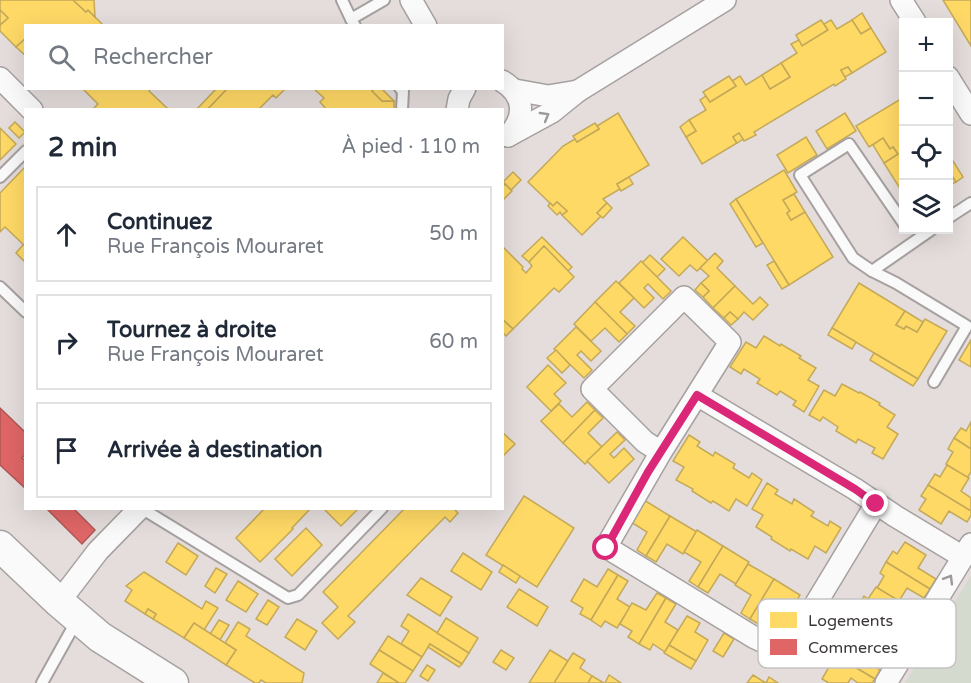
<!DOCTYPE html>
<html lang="fr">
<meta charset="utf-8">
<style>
body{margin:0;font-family:"Varela Round",sans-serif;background:#f2f2f3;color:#1f2937}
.controls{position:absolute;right:18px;top:18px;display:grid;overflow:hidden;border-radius:0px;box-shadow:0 6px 24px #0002}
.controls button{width:54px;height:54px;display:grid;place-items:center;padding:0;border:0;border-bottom:2px solid #e0e1e3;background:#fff;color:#1f2937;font:30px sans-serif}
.stop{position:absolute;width:18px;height:18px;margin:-14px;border:4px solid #db2777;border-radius:50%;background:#fff}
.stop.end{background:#db2777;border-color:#fff;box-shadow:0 2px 6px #0008}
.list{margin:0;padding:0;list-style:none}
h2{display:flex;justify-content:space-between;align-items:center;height:78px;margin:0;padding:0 24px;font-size:26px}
h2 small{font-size:20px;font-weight:400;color:#747a83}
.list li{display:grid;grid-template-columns:39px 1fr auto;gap:18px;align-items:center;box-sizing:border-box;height:96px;margin:0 12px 12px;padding:0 12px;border:2px solid #e0e1e3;border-radius:0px}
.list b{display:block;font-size:22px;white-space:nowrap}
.list p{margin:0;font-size:20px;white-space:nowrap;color:#747a83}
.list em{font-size:20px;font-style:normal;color:#747a83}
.icon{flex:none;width:33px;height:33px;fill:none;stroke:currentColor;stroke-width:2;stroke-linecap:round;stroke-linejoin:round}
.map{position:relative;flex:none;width:971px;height:683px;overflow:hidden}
.search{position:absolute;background:#fff;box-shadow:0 6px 24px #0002;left:24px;top:24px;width:480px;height:66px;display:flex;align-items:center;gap:15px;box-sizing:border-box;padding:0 21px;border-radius:0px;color:#747a83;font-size:22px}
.panel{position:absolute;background:#fff;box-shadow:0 6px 24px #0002;left:24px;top:108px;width:480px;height:402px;border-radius:0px}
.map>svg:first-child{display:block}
.green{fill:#d4dacd}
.homes{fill:#ffd966;stroke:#c4a958;stroke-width:1.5}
.shops{fill:#e06666;stroke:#af5858;stroke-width:1.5}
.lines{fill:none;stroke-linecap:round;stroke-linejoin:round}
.service-casing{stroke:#a6a1a0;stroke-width:14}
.minor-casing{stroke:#a6a1a0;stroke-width:24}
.secondary-casing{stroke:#a6a1a0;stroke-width:33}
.service{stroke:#fbfafa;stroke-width:10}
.minor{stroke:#fbfafa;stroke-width:21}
.secondary{stroke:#fbfafa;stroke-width:30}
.oneway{stroke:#9c9998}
.route{stroke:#db2777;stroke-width:8}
.key{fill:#fff;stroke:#c4c3c3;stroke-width:1.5}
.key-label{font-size:16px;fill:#3c3837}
</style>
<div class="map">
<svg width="971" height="683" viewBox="0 0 971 683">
<rect width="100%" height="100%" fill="#e4dddc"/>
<path class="green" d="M 971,575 L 971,683 L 905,683 Z"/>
<g class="homes">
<path d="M 0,0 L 73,0 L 86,12 L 88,10 L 104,26 L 26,26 L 26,38 L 16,47 L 0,31 L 0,25 L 8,18 L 0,10 Z"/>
<path d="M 73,0 L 94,0 L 95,17 L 88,10 L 86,12 Z"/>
<path d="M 943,0 L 971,0 L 971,46 Z"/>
<path d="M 0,10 L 8,18 L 0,25 Z"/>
<path d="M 862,13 L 871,28 L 861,34 L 852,20 Z"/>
<path d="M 821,20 L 828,30 L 802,46 L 796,35 Z"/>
<path d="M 831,20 L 837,29 L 852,20 L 861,34 L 871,28 L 886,52 L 852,73 L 848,67 L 841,70 L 846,79 L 835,86 L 834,84 L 754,132 L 756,135 L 744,141 L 739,133 L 733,137 L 737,143 L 702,164 L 686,137 L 696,131 L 689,120 L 706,110 L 700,100 L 706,96 L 710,102 L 736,86 L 732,81 L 740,76 L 746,85 L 762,75 L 770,89 L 790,77 L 781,63 L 797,53 L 791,44 L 799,40 L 802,46 L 828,30 L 824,24 Z"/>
<path d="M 26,38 L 26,56 L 16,47 Z"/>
<path d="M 781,63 L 790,77 L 770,89 L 762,75 Z"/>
<path d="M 848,67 L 852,73 L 845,77 L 841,70 Z"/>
<path d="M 729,76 L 736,86 L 710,102 L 703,92 Z"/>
<path d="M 82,88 L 151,88 L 149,91 L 167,108 L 165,110 L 92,110 L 98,104 Z"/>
<path d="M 217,88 L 228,88 L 207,110 L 196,110 Z"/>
<path d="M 228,88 L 370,88 L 382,101 L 394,101 L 394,110 L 327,110 L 320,102 L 324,98 L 314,89 L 285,89 L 276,98 L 273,95 L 258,110 L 207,110 Z"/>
<path d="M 375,88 L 381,88 L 394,101 L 382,101 L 372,91 Z"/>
<path d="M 904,97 L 904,195 L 884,163 L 898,154 L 893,147 L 890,149 L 883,138 L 869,147 L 856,126 Z"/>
<path d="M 618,113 L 649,165 L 617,184 L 620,189 L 603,199 L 607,203 L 597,213 L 601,216 L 582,235 L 562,215 L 567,211 L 557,202 L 553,206 L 528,182 L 563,146 L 575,139 L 577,142 L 599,129 L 597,126 Z"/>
<path d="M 845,113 L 856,131 L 827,149 L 816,131 Z"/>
<path d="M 689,120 L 696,131 L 686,137 L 680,127 Z"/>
<path d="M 15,122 L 25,132 L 19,138 L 9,128 Z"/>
<path d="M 595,123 L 599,129 L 577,142 L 573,136 Z"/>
<path d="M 0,128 L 16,144 L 0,160 Z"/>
<path d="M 739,133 L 743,139 L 737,143 L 733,137 Z"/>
<path d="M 806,137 L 817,155 L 788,173 L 777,155 Z"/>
<path d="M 883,138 L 890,149 L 893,147 L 898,154 L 884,163 L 873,145 Z"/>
<path d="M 948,153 L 963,177 L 956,182 L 948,170 Z"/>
<path d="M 25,167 L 26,167 L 26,247 L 5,227 L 0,232 L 0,193 Z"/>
<path d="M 784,170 L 797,192 L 783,200 L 790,211 L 787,213 L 791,220 L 805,212 L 833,257 L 789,285 L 736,199 Z"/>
<path d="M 948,170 L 956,182 L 948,186 Z"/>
<path d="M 513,172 L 521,180 L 511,190 L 503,182 Z"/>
<path d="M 629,177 L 633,184 L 621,191 L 617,184 Z"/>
<path d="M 505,184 L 512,191 L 502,201 L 502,187 Z"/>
<path d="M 794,194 L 805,212 L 791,220 L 787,213 L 790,211 L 783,200 Z"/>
<path d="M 736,199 L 763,243 L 756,247 L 730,204 Z"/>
<path d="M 557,202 L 567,211 L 562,215 L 560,212 L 557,215 L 548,206 L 550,203 L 553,206 Z"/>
<path d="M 607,203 L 612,208 L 603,218 L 597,213 Z"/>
<path d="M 542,237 L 572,267 L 568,271 L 544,246 L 529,262 L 522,256 Z"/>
<path d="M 683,237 L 708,261 L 697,271 L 690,265 L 679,276 L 661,259 Z"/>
<path d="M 23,245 L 26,247 L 25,262 L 16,253 Z"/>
<path d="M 502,246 L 523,267 L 522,269 L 526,273 L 532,266 L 529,262 L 544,246 L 574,277 L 559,292 L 554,288 L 513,329 L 502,319 Z"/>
<path d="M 715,253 L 723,261 L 717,268 L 735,286 L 713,308 L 703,297 L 709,291 L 701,283 L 709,276 L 700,268 Z"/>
<path d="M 650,255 L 665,269 L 657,277 L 642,263 Z"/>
<path d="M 641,261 L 671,291 L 663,299 L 648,284 L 644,288 L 654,298 L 644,308 L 619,283 Z"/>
<path d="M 774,261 L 789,285 L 782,289 L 767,265 Z"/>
<path d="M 616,281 L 634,298 L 620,312 L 635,326 L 627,334 L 595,302 Z"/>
<path d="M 701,283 L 709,291 L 703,297 L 695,290 Z"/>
<path d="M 859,283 L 905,311 L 896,325 L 904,329 L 906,326 L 917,332 L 925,319 L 947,331 L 918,379 L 832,328 Z"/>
<path d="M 735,286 L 753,304 L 760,297 L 768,305 L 753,320 L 744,312 L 738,319 L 730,312 L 724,318 L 713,308 Z"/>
<path d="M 595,302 L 627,334 L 619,342 L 605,328 L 591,341 L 574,324 Z"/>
<path d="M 905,311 L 923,322 L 917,332 L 906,326 L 904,329 L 896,325 Z"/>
<path d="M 730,312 L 738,319 L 731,325 L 724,318 Z"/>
<path d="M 502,319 L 513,329 L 506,336 L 502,332 Z"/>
<path d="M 576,327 L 601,351 L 591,361 L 581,351 L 577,355 L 592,370 L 584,378 L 554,349 Z"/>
<path d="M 832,328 L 856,342 L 852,349 L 828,335 Z"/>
<path d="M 764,336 L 780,346 L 781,344 L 801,356 L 799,358 L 816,368 L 808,380 L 819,386 L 804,412 L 793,405 L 796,401 L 780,391 L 777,395 L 757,383 L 760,379 L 744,369 L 741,374 L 730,367 L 746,342 L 756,348 Z"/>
<path d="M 971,340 L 971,367 L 959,360 Z"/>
<path d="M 556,350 L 570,365 L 562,373 L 547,358 Z"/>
<path d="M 874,353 L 918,379 L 913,386 L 870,360 Z"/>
<path d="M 548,365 L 566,383 L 554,394 L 561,401 L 551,411 L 527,387 Z"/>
<path d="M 842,384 L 859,393 L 860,392 L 880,403 L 879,405 L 895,415 L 887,427 L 898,434 L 883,459 L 872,453 L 875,448 L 858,439 L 856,443 L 836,431 L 838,427 L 823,417 L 820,421 L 809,415 L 824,390 L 835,396 Z"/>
<path d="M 587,402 L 595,410 L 563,443 L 541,421 L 559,404 L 572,417 Z"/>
<path d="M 595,410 L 603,418 L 588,433 L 602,447 L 585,464 L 563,443 Z"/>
<path d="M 971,422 L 971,449 L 954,438 L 961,428 L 966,431 Z"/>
<path d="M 502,432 L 515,444 L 502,457 Z"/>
<path d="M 617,432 L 625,440 L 610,454 L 614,458 L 624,448 L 634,459 L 609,483 L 587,461 Z"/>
<path d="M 689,435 L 700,442 L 697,446 L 713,456 L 715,452 L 735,464 L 733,468 L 749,478 L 752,473 L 762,480 L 747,506 L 736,499 L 729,511 L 713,501 L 711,503 L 692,491 L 693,489 L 676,480 L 684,467 L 673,461 Z"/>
<path d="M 954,438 L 971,449 L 971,472 L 967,478 L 946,464 L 953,452 L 948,449 Z"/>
<path d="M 947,465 L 969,478 L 961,491 L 971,498 L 971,511 L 928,485 L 935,474 L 940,477 Z"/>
<path d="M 767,483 L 778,490 L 775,494 L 792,504 L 794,499 L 814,512 L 811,516 L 828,526 L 830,521 L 841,528 L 826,553 L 815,546 L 808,559 L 791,549 L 790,551 L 771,539 L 772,537 L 756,527 L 763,515 L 752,509 Z"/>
<path d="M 928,485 L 971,511 L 971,515 L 967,522 L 949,511 L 941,524 L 919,510 L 926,499 L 921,496 Z"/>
<path d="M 524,496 L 574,528 L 537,587 L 486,555 Z"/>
<path d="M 644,500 L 670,516 L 646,556 L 637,550 L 647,532 L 631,522 Z"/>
<path d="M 265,508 L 311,508 L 292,528 L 293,529 L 260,562 L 236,538 Z"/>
<path d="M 325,508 L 357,508 L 357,510 L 341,526 L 324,509 Z"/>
<path d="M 405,508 L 453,508 L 458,513 L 450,522 L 445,517 L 348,616 L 355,622 L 338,639 L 322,623 L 338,607 L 323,592 Z"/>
<path d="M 670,516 L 697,532 L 683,554 L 667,544 L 656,562 L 646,556 Z"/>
<path d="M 306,528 L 322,545 L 292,576 L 275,559 Z"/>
<path d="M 697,530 L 723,546 L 698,587 L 689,581 L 701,562 L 684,552 Z"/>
<path d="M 905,542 L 926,555 L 918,568 L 936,579 L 930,589 L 886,562 L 893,551 L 897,554 Z"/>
<path d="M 178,543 L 198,556 L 186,575 L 166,562 Z"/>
<path d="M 723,546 L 749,562 L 736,584 L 720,574 L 708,593 L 698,587 Z"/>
<path d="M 463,553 L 492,572 L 481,590 L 451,571 Z"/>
<path d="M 886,562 L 930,589 L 924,598 L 907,588 L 899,601 L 877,588 L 884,576 L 880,573 Z"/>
<path d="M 748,564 L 774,579 L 750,619 L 741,613 L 751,595 L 735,585 Z"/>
<path d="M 503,565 L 520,576 L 516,583 L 499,572 Z"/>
<path d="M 216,568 L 227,574 L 215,593 L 205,586 Z"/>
<path d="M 608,569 L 618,575 L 591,620 L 580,614 L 583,608 L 571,601 L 584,579 L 597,587 Z"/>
<path d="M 144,572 L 202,609 L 206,601 L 218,608 L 204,630 L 194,623 L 184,638 L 153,619 L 156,614 L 148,609 L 145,614 L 125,601 L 132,590 L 126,586 Z"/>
<path d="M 618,575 L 628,581 L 617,599 L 630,607 L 617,628 L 605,621 L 601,627 L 591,620 Z"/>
<path d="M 421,578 L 452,597 L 440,616 L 407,595 Z"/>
<path d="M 774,579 L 800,595 L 787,617 L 771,607 L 760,625 L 750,619 Z"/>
<path d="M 238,581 L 258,594 L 246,612 L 226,600 Z"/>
<path d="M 876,587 L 896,599 L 889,612 L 908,624 L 902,634 L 857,607 L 864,596 L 868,599 Z"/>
<path d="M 519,589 L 548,607 L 537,626 L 507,607 Z"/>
<path d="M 657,593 L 666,598 L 639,644 L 628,637 L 632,631 L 620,624 L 632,603 L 646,610 Z"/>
<path d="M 666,598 L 676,604 L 665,622 L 678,630 L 665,652 L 653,644 L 650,650 L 639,644 Z"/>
<path d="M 268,600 L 279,607 L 267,625 L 256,619 Z"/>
<path d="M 148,609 L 156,614 L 153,619 L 145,614 Z"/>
<path d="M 408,614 L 469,653 L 462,664 L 430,644 L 422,657 L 401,644 L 409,631 L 401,626 Z"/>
<path d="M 687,616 L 700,623 L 695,632 L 708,640 L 696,661 L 669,645 Z"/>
<path d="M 446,618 L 478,638 L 469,653 L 437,633 Z"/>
<path d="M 297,619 L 317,631 L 305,650 L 285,637 Z"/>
<path d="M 219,620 L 229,625 L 220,640 L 210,634 Z"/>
<path d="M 238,622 L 250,629 L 246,636 L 304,673 L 302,683 L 266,683 L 261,680 L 259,683 L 255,683 L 226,665 L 236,650 L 225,643 Z"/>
<path d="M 194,623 L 236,650 L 226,665 L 184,638 Z"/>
<path d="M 724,633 L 734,639 L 723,657 L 713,651 Z"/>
<path d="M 850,633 L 871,646 L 863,659 L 880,670 L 875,679 L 831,653 L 837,642 L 842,645 Z"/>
<path d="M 388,636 L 422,657 L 413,671 L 379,650 Z"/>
<path d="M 430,644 L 462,664 L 459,667 L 428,647 Z"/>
<path d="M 669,645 L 696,661 L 691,669 L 664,653 Z"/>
<path d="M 379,650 L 413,671 L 405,683 L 399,683 L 370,664 Z"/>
<path d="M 501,650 L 514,658 L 506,670 L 493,662 Z"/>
<path d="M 550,650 L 568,661 L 555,682 L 554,683 L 529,683 Z"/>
<path d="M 573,653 L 585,660 L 580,668 L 592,676 L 588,683 L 554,683 Z"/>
<path d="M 831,653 L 875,679 L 872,683 L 858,683 L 851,678 L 848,683 L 829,683 L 822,679 L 829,667 L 824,664 Z"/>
<path d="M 427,665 L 435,670 L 428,681 L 420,676 Z"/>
<path d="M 383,673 L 399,683 L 377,683 Z"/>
<path d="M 609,675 L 621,683 L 605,683 Z"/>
<path d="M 753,675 L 766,683 L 769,677 L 778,683 L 747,683 Z"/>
<path d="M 592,676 L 604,683 L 588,683 Z"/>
</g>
<g class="shops">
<path d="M 0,408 L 26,433 L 26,454 L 22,458 L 26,461 L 26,489 L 0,465 Z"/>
<path d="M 46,508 L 73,508 L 95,530 L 82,544 Z"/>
</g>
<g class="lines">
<g class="service-casing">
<g id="service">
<path d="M 342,0 L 351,19"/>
<path d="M 355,26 L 351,19 L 384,0"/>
<path d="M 400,88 L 403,91 L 402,110"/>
<path d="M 0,177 L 26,151"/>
<path d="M 948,218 L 971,203"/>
<path d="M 904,224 L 849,144 L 800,175 L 853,258 L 872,271 L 896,283 L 967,326 L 934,382"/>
<path d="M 872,271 L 931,230"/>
<path d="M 0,287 L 26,312"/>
<path d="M 141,508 L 288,598 L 298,595 L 382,508"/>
<path d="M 42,683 L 77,620"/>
</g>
</g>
<g class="minor-casing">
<g id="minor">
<path d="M 411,0 L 426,26"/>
<path d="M 901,0 L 915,22"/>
<path d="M 948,77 L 971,114"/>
<path d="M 0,78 L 32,110"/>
<path d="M 502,81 C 525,95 526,117 508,136"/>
<path d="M 515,90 L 548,96 L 578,91"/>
<path d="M 457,110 L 459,99 L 465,88"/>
<path d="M 508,136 L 552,112 L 578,91 L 725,0"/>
<path d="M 697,395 L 855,489 L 895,516 L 963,557"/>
<path d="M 661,452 L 730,342 L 684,297 L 592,389 L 645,442 L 661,452 L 606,547 L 755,638 C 774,648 780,643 798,633 L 876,504"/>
<path d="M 59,602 L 98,551 L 140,508"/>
<path d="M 886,683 L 971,544"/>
</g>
</g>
<g class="secondary-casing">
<path id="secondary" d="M 0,546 L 59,602 L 100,637 L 173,683"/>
</g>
<use href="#service" class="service"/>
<use href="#minor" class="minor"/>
<use href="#secondary" class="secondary"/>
</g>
<defs><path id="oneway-chevron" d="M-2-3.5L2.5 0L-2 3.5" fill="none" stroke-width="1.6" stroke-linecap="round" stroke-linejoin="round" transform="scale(1.5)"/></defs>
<g class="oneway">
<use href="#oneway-chevron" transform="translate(545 116) rotate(-30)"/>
<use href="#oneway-chevron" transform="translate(949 579) rotate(-59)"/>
</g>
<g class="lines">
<path class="route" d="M 606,548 L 648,472 L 697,395 L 855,489 L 876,504"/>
</g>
<rect x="758" y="599" width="198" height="69" rx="9" class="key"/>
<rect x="770" y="612" width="27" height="16" fill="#ffd966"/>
<rect x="770" y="639" width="27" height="16" fill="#e06666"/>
<g class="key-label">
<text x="808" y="626">Logements</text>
<text x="808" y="653">Commerces</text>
</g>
</svg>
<div class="controls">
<button>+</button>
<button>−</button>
<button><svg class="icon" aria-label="locate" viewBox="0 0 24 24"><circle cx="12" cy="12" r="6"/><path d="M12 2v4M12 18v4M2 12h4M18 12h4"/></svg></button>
<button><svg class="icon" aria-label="layers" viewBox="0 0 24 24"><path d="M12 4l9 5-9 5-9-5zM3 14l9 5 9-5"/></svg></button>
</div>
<div class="stop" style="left:606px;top:548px"></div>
<div class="stop end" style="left:876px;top:504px"></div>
<div class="search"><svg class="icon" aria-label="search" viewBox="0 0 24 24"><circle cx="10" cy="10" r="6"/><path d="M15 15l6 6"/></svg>Rechercher</div>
<section class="panel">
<h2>2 min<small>À pied · 110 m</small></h2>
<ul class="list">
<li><svg class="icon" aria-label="ahead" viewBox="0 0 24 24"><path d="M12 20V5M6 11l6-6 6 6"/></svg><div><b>Continuez</b><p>Rue François Mouraret</p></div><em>50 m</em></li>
<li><svg class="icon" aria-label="right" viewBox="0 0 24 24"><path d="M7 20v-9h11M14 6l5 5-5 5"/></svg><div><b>Tournez à droite</b><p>Rue François Mouraret</p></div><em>60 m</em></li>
<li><svg class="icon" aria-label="arrive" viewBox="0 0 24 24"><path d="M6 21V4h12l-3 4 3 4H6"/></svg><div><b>Arrivée à destination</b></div></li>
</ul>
</section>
</div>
